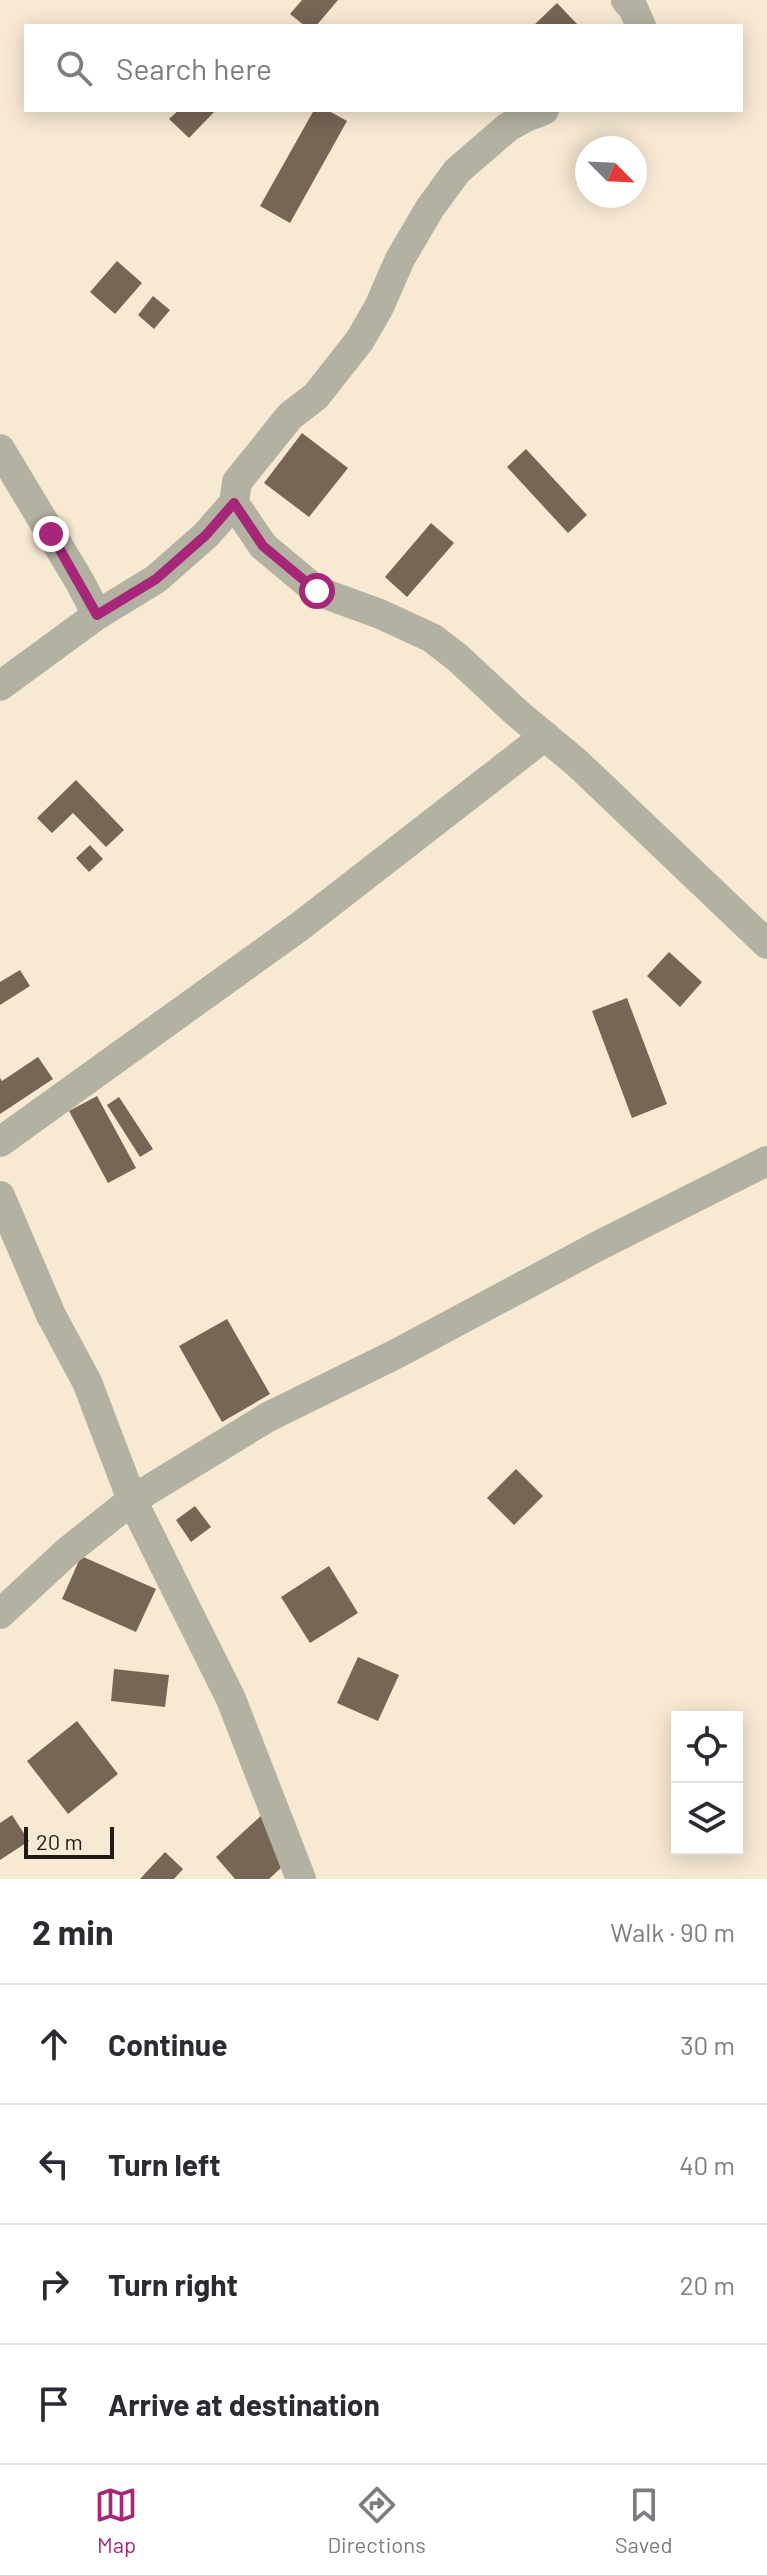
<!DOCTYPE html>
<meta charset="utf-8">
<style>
body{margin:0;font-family:Barlow,sans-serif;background:#f7f7f7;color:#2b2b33}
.controls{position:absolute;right:24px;bottom:24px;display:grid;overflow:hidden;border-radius:0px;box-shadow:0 4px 20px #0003}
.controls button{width:72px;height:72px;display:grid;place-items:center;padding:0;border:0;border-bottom:2px solid #e1e1e2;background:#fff;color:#2b2b33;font:40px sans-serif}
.compass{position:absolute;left:575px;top:136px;width:72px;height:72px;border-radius:50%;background:#fff;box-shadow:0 4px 20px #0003;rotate:114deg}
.scale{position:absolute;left:24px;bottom:20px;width:90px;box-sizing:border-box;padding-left:8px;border:4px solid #201b13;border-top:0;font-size:22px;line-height:28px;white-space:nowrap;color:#201b13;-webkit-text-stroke:6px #f7e9d2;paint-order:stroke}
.stop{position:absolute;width:24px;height:24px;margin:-18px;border:6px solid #a62778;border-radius:50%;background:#fff}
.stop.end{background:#a62778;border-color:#fff;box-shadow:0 2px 8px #0008}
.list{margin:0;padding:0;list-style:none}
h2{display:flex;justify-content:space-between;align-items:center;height:104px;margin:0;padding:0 32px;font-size:34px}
h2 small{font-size:26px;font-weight:400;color:#7c7c81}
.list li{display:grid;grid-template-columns:52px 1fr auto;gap:24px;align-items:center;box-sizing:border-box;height:120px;padding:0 32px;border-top:2px solid #e1e1e2}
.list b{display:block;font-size:30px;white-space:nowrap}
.list em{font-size:26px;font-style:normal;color:#7c7c81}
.icon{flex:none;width:44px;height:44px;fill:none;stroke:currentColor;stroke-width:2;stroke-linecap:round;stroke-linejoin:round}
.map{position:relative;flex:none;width:767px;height:1879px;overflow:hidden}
.search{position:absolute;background:#fff;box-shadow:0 4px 20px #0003;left:24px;right:24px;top:24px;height:88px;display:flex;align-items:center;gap:20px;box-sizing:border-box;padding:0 28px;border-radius:0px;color:#7c7c81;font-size:30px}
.sheet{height:584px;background:#fff}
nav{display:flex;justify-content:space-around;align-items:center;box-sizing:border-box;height:112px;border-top:2px solid #e1e1e2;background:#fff;font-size:22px;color:#7c7c81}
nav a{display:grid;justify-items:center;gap:4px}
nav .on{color:#a62778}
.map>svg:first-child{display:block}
.building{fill:#776555}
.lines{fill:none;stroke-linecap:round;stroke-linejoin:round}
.minor{stroke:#b3b1a1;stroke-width:30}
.route{stroke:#a62778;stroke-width:10}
</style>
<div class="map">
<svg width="767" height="1879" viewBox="0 0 767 1879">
<rect width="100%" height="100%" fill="#f7e9d2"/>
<g class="building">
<path d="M 302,0 L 338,0 L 316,26 L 305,26 L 290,14 Z"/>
<path d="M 557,3 L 579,26 L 533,26 Z"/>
<path d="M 179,110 L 216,110 L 189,138 L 169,119 Z"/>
<path d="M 314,110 L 327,110 L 347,121 L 290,223 L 260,206 Z"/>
<path d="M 117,261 L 142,283 L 115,314 L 90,292 Z"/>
<path d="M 153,296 L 170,310 L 154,329 L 138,315 Z"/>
<path d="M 302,433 L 348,468 L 309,517 L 264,483 Z"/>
<path d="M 526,449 L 587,515 L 568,533 L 507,467 Z"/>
<path d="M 431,523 L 454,543 L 407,597 L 385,577 Z"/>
<path d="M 76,780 L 124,830 L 106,847 L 73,813 L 52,833 L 37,818 Z"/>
<path d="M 90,845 L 103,859 L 89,872 L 76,858 Z"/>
<path d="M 669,952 L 702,982 L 680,1007 L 647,976 Z"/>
<path d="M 20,970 L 30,986 L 0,1005 L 0,982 Z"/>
<path d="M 627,998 L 667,1104 L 632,1118 L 592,1011 Z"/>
<path d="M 38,1057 L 53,1079 L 0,1114 L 0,1078 L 2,1081 Z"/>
<path d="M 97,1096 L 136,1168 L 108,1183 L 69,1111 Z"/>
<path d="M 119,1097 L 153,1149 L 140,1157 L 107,1105 Z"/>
<path d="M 227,1319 L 270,1394 L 222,1422 L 179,1346 Z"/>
<path d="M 516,1469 L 543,1496 L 514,1525 L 487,1498 Z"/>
<path d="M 195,1506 L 211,1527 L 191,1542 L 176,1520 Z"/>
<path d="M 81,1556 L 156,1589 L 136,1632 L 62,1599 Z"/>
<path d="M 329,1566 L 358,1613 L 310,1643 L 281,1597 Z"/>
<path d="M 358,1657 L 399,1675 L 378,1721 L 337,1703 Z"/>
<path d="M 114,1669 L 169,1675 L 165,1707 L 111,1701 Z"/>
<path d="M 77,1721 L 118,1774 L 68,1814 L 27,1761 Z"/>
<path d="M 264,1813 L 298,1852 L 269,1879 L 235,1879 L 216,1857 Z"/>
<path d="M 12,1815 L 29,1841 L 0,1860 L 0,1823 Z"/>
<path d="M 165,1852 L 183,1869 L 174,1879 L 140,1879 Z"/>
</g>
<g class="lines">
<g class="minor">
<path d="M 626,0 L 633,8 L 641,26"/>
<path d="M 0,449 L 80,582 L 97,615"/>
<path d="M 234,503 L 263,546 L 317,591 L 380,614 L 432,638 L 458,658 L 517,713 L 577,763 L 767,944"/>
<path d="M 0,686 L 97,615 L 156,579 L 206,535 L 234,503 L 237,482 L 290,416 L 316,396 L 360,340 L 379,307 L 400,259 L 430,208 L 457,171 L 508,127 L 526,117 L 544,110"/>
<path d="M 0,1142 L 299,927 L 545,736"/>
<path d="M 0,1196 L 51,1315 L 87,1382 L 132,1500 L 231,1699 L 301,1879"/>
<path d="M 0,1614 L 68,1551 L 132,1500 L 268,1417 L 396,1354 L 598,1246 L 767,1161"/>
</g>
</g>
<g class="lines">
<path class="route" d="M 51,534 L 97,615 L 156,579 L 206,535 L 234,503 L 263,546 L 317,591"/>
</g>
</svg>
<div class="controls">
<button><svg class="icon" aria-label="locate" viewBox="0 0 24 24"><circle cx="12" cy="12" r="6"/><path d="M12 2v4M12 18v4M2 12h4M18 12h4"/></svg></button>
<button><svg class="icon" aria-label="layers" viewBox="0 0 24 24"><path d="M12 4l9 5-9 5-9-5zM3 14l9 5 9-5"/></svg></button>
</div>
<svg class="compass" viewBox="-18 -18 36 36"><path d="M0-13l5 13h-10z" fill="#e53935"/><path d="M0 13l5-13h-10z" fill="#7c7c81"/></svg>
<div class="scale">20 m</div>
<div class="stop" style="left:317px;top:591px"></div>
<div class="stop end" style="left:51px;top:534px"></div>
<div class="search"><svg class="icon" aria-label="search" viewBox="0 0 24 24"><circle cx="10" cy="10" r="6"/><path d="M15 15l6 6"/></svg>Search here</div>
</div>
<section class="sheet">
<h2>2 min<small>Walk · 90 m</small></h2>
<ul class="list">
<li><svg class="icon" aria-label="ahead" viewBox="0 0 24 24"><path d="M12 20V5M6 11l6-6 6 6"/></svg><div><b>Continue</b></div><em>30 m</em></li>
<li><svg class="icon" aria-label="left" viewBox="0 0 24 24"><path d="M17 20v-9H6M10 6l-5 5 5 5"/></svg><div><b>Turn left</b></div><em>40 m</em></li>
<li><svg class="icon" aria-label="right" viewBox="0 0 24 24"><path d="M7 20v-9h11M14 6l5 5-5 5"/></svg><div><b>Turn right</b></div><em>20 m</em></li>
<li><svg class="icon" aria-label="arrive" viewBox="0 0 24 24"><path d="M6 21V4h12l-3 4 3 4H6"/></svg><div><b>Arrive at destination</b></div></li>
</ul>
</section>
<nav>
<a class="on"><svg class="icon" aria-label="map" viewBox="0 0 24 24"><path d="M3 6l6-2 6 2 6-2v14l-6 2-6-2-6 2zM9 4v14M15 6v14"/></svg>Map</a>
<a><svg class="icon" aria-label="directions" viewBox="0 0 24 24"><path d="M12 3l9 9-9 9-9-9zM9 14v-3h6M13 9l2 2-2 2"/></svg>Directions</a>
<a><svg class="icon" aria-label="saved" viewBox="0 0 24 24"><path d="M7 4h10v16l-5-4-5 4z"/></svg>Saved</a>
</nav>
